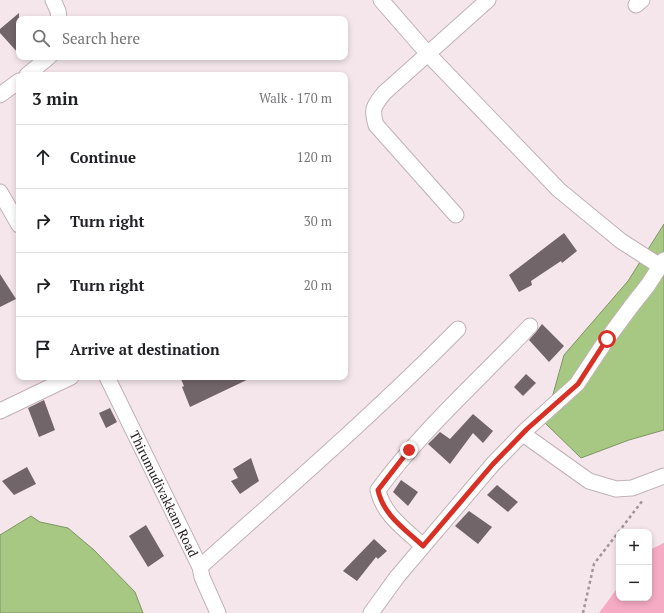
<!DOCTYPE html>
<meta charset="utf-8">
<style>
body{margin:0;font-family:"PT Serif",serif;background:#f2f2f2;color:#202124}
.controls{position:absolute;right:12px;bottom:12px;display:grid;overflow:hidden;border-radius:8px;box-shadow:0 2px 6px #0003}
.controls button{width:36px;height:36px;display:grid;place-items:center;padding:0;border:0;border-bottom:1px solid #e0e0e0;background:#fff;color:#202124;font:20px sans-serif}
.stop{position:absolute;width:12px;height:12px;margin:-9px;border:3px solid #d93025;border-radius:50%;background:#fff}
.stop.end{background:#d93025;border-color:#fff;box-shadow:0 1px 4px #0008}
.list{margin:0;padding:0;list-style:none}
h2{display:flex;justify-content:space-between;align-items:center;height:52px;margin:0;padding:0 16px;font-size:17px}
h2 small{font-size:13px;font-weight:400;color:#757577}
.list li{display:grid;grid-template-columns:26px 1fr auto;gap:12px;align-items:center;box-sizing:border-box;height:64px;padding:0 16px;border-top:1px solid #e0e0e0}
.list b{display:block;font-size:15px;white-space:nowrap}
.list em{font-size:13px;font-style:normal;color:#757577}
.icon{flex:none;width:22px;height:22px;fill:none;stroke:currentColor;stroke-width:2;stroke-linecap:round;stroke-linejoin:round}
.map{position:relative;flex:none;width:664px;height:613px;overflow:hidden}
.search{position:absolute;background:#fff;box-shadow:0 2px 6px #0003;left:16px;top:16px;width:332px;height:44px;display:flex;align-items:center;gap:10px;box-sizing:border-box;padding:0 14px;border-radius:8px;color:#757577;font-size:15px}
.panel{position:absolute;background:#fff;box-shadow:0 2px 6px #0003;left:16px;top:72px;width:332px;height:308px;border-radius:8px}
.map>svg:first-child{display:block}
.green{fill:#f6abc5}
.water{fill:#a6c882;stroke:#7f9565}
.building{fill:#726569}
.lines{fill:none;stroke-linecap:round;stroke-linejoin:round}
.minor-casing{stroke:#c1b2b7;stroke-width:17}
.path{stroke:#a09598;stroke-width:2.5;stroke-dasharray:3 3;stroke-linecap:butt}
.minor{stroke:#fff;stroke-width:15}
.route{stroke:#d93025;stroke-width:5}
.labels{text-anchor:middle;stroke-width:4;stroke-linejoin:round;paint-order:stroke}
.street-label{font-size:13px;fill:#241f20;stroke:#fff}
</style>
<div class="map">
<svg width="664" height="613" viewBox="0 0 664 613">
<rect width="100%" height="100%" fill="#f5e6eb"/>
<path class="green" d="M 664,543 L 664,613 L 599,613 L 619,586 L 619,598 L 649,598 L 649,550 Z"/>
<g class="water">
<path d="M 664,224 L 664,430 L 629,440 L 581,458 L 545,423 L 564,355 L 628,281 Z"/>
<path d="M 31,516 L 40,522 L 68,528 L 94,550 L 135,592 L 143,613 L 0,613 L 0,535 Z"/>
</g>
<g class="building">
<path d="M 19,13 L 19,54 L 0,33 L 0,29 Z"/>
<path d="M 564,233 L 577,251 L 562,263 L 561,261 L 531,281 L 532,285 L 519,292 L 509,275 Z"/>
<path d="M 0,274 L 16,299 L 0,307 Z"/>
<path d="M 542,324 L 564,346 L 549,362 L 529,340 L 536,332 Z"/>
<path d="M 526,374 L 536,383 L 523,396 L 514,387 Z"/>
<path d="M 180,377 L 253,377 L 190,407 L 182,387 L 184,386 Z"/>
<path d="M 44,400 L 55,430 L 39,437 L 28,408 Z"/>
<path d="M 110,408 L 117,422 L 106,428 L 99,413 Z"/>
<path d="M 473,414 L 493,431 L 483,443 L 473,433 L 450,464 L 428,444 L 440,432 L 450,439 Z"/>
<path d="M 251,458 L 259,481 L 240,494 L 231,481 L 238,478 L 233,469 Z"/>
<path d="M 27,467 L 36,484 L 14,495 L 2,481 Z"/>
<path d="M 401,480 L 418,492 L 408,506 L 393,492 Z"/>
<path d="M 497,485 L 518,502 L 508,512 L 487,495 Z"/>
<path d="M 469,511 L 492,527 L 478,544 L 455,526 Z"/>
<path d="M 146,525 L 164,556 L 148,567 L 129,536 Z"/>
<path d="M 374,539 L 387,551 L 378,559 L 376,557 L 357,581 L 343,571 Z"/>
</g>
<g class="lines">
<g class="minor-casing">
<g id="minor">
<path d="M 53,0 L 58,11 L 59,19"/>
<path d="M 381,0 L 428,54 L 559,190 L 621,241 L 660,266"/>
<path d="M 636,5 L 642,0"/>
<path d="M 27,75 L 49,57"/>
<path d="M 0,95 L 19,81"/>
<path d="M 0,192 L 19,225"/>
<path d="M 456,215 L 376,125 C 371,108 374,106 384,93 L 488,0"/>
<path id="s1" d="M 107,377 L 200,567 L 202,577 L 218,613"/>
<path d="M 0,411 L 71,377"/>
<path d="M 523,434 L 589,481 L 616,489 L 632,488 L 664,476"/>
<path d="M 423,546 C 406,530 383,515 378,490 C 422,430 479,380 530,326"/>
<path d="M 200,567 C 287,489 376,412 458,329"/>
<path d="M 371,613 L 397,577 L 493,464 L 527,429 L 577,384 L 607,339 L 633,304 L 648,285 L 664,260"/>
</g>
</g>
<path class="path" d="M 583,613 L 594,564 L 643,500"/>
<use href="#minor" class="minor"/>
</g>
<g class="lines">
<path class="route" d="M 409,450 L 378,490 C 383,515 406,530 423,546 L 493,464 L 527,429 L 578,384 L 607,339"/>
</g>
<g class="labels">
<g class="street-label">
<text dy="5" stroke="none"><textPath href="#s1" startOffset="130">Thirumudivakkam Road</textPath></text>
</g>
</g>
</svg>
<div class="controls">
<button>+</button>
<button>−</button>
</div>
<div class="stop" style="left:607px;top:339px"></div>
<div class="stop end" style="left:409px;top:450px"></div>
<div class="search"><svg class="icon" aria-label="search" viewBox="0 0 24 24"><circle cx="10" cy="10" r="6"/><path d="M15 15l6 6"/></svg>Search here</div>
<section class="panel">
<h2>3 min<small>Walk · 170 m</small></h2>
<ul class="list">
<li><svg class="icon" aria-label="ahead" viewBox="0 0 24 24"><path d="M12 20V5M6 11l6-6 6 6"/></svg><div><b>Continue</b></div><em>120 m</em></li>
<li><svg class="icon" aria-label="right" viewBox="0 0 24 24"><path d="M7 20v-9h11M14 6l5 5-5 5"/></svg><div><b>Turn right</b></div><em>30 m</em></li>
<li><svg class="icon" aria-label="right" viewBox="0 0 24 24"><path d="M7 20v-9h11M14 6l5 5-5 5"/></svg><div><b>Turn right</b></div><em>20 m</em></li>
<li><svg class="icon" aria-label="arrive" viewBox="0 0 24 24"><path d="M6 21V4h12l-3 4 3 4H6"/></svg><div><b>Arrive at destination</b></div></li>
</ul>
</section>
</div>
